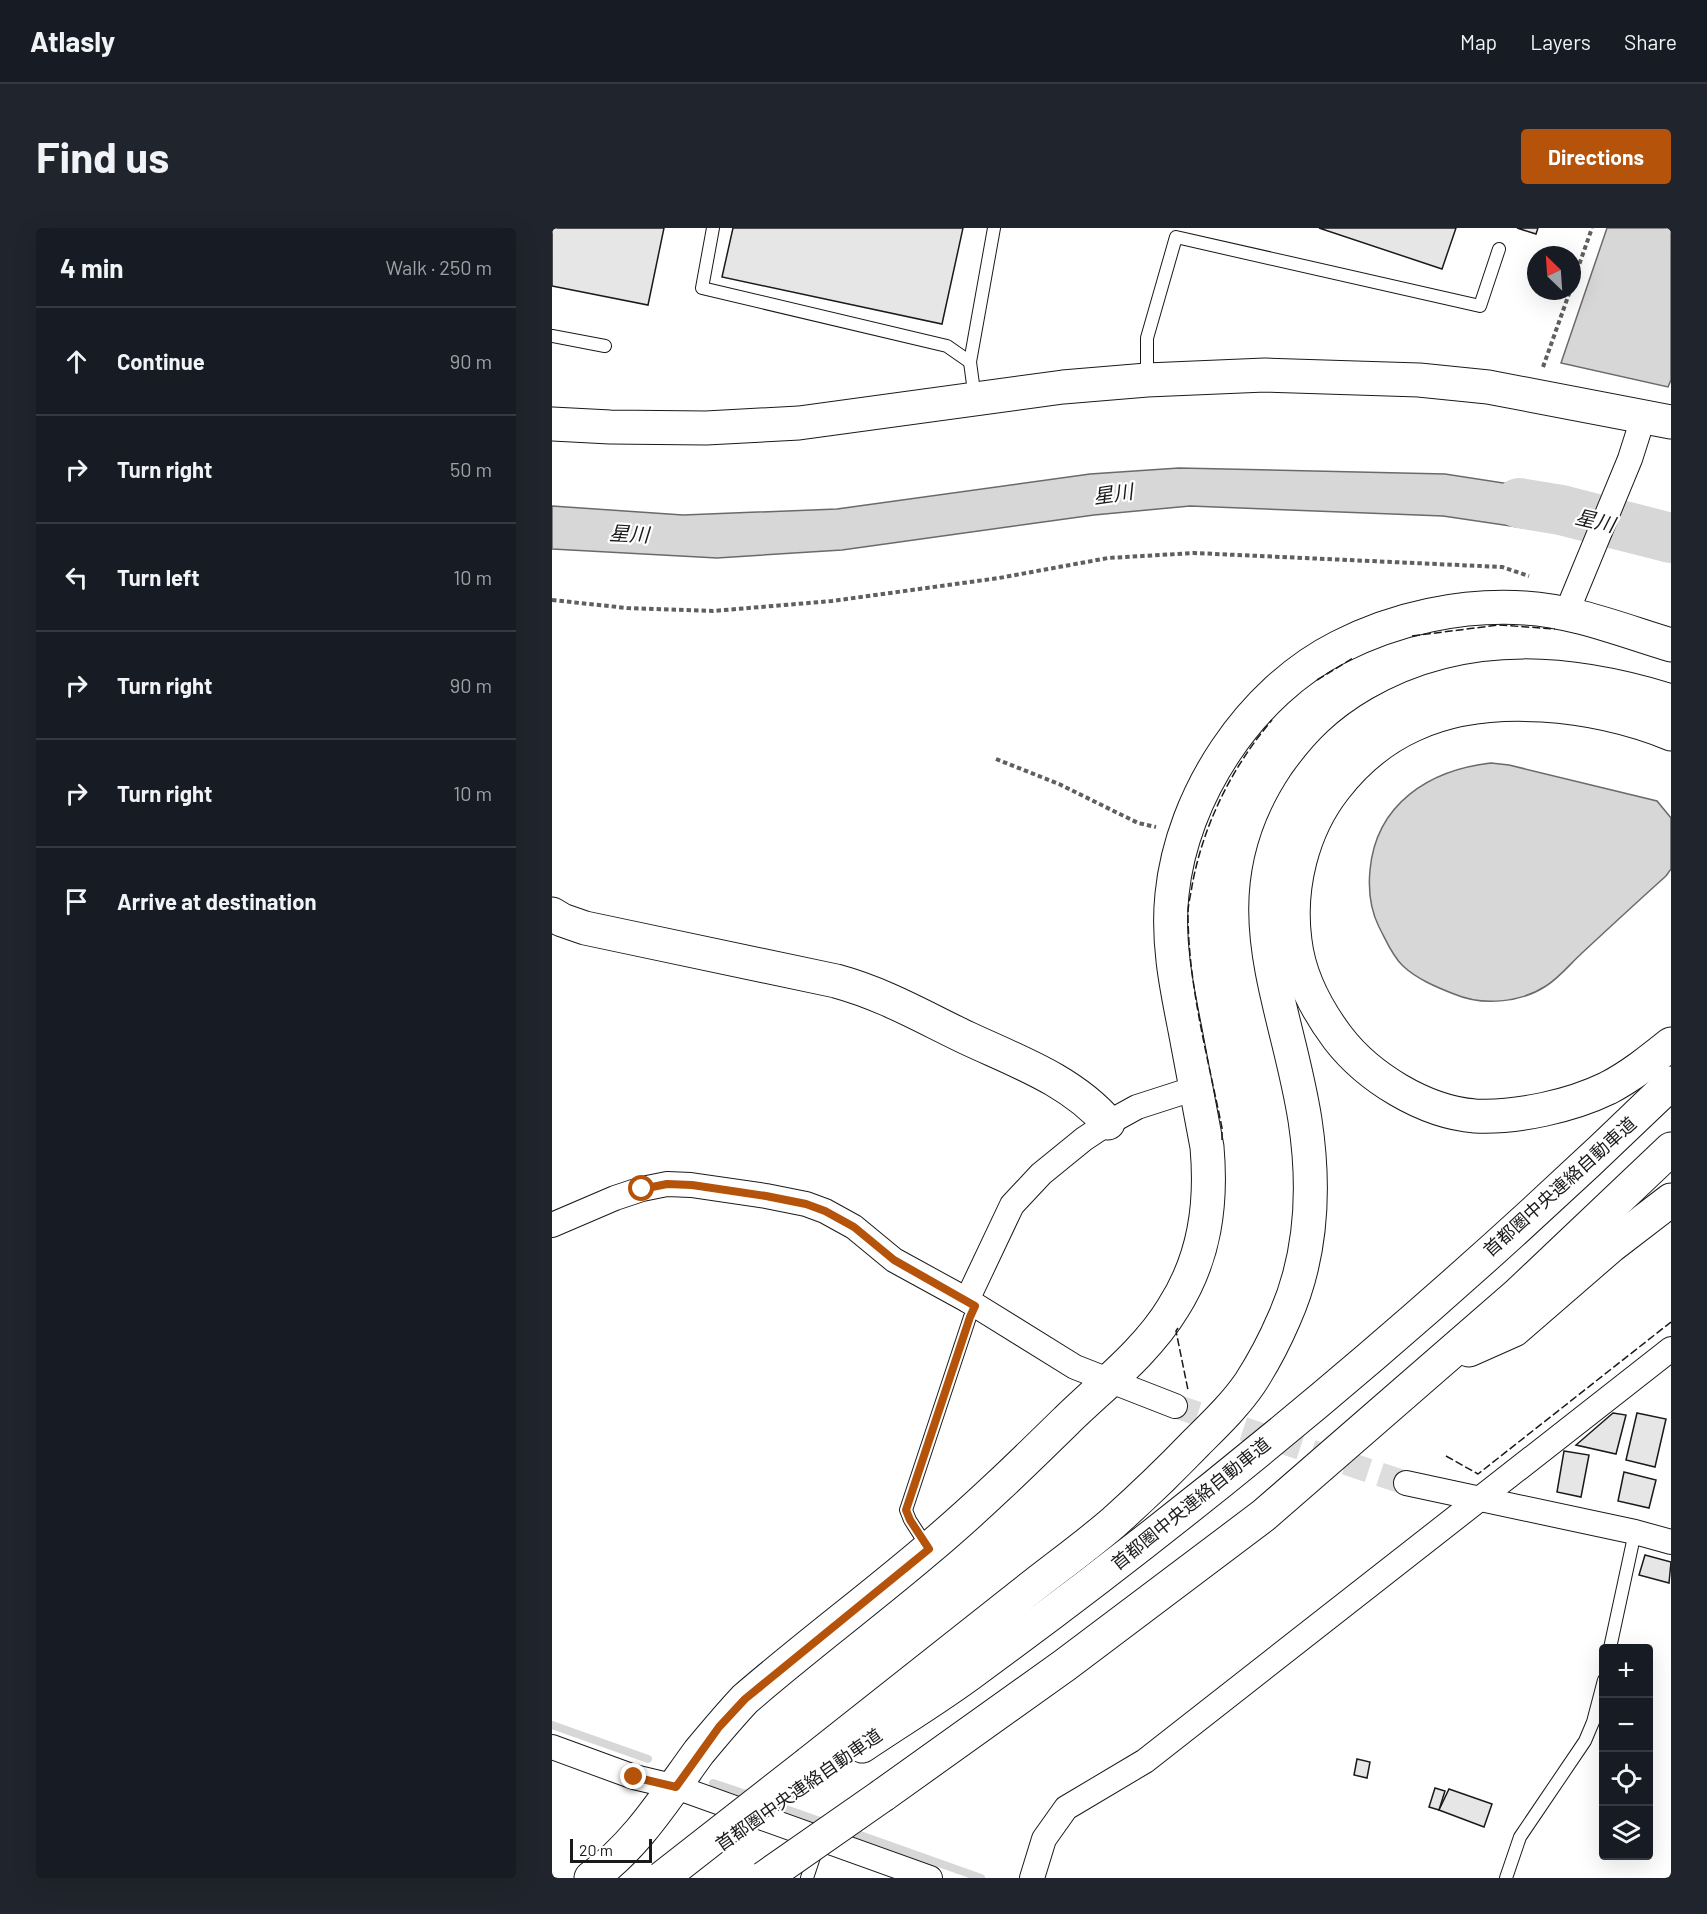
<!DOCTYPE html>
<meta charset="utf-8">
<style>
body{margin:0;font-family:Barlow,"Noto Sans JP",sans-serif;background:#20242c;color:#f1f3f6}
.controls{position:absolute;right:18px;bottom:18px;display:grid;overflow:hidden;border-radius:6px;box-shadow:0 6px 24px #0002}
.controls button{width:54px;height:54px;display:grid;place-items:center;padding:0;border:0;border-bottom:2px solid #363941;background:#171b24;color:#f1f3f6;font:30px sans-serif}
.compass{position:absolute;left:975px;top:18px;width:54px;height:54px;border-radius:50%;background:#171b24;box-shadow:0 6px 24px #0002;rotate:335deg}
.scale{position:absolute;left:18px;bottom:15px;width:82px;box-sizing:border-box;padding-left:6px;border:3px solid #1a1a1a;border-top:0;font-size:16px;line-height:21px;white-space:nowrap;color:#1a1a1a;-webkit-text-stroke:4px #fff;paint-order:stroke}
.stop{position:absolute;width:18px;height:18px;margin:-14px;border:4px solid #b45309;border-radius:50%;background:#fff}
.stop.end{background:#b45309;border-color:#fff;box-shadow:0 2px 6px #0008}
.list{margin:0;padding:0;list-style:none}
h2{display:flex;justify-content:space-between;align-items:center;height:78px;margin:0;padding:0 24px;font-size:26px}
h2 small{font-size:20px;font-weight:400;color:#9ea1a6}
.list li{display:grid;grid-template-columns:39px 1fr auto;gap:18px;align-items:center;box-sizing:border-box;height:108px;padding:0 24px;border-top:2px solid #363941}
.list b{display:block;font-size:22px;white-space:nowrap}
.list em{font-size:20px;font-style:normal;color:#9ea1a6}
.icon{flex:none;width:33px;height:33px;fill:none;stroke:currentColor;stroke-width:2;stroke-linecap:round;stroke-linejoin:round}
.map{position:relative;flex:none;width:1119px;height:1650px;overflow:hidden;border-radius:6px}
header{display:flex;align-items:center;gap:36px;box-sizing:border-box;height:84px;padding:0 30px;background:#171b24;border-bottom:2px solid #363941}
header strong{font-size:28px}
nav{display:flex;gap:33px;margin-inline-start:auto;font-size:21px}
.intro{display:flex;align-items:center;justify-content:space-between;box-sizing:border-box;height:144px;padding:0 36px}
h1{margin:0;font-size:42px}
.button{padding:15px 27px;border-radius:6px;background:#b45309;color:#fff;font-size:21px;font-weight:700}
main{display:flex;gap:36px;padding:0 36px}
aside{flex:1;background:#171b24;border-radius:6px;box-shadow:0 6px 24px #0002}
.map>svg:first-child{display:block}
.water{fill:#d7d7d7;stroke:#6a6a6a;stroke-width:1.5}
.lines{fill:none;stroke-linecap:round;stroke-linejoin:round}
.stream{stroke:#d7d7d7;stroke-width:8}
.river{stroke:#d7d7d7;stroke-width:50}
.building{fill:#e6e6e6;stroke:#1a1a1a;stroke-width:1.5}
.street-tunnel{stroke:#ddd;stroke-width:24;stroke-dasharray:24 12;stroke-linecap:butt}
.lane-casing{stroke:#1a1a1a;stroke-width:14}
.street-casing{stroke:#1a1a1a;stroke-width:26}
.secondary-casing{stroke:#1a1a1a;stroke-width:35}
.highway-casing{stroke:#1a1a1a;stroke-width:35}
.path{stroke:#5f5f5f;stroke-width:4;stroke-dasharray:4.5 3;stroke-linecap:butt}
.lane{stroke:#fff;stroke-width:12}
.street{stroke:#fff;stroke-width:24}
.secondary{stroke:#fff;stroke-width:33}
.highway{stroke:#fff;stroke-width:33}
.highway-bridge-casing{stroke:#1a1a1a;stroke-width:35;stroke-linecap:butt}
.highway-bridge{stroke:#fff;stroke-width:33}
.fence{stroke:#1a1a1a;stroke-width:1.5;stroke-dasharray:8 3;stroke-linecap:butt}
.route{stroke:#b45309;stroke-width:8}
.labels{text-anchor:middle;stroke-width:4.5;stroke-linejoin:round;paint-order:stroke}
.street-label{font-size:18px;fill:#1a1a1a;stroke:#fff}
.water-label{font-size:20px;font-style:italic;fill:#1a1a1a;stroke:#fff}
</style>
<header>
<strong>Atlasly</strong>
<nav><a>Map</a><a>Layers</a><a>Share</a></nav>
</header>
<div class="intro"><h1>Find us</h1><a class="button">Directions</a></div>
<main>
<aside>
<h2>4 min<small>Walk · 250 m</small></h2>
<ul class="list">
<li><svg class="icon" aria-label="ahead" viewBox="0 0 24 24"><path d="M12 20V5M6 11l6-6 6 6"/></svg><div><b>Continue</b></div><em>90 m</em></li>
<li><svg class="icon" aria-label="right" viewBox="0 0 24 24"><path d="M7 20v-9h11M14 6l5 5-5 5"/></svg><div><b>Turn right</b></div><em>50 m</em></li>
<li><svg class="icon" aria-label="left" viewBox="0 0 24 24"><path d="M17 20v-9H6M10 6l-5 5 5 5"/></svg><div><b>Turn left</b></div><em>10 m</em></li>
<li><svg class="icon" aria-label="right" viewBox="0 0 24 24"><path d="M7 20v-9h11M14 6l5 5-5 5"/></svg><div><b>Turn right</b></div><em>90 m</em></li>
<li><svg class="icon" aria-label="right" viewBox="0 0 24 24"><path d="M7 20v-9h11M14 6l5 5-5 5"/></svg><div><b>Turn right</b></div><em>10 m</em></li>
<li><svg class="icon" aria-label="arrive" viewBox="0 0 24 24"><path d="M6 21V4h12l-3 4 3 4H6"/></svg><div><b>Arrive at destination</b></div></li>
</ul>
</aside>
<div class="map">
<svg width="1119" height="1650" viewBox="0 0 1119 1650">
<rect width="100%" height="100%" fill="#fff"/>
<g class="water">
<path d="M 1055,0 L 1119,0 L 1119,152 L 1116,159 L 1009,135 Z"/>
<path d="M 627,240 L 893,246 L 1041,269 L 1026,308 L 891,288 L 638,278 L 542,287 L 290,322 L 165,330 L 0,321 L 0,278 L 131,287 L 285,281 L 538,246 Z"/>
<path d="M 1079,277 L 1119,287 L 1119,332 L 1062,318 Z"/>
<path d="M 939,535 L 957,537 L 1105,573 L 1119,590 L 1119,641 L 1114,648 C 1086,673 1058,699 1030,725 C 1019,735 1007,750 994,758 C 968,775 930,778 902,766 C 884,759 865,751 851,738 C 840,728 834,712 827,699 C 818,681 816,663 818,642 C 824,576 877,542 939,535 Z"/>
</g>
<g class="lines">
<g class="stream">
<path d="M 0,1497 L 96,1531"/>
<path d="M 161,1555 L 200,1568"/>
<path d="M 217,1575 L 276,1596"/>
<path d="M 294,1602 L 429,1650"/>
</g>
<path class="river" d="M 967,275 L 1009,282 L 1119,310"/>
</g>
<g class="building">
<path d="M 0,0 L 112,0 L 96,77 L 0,58 Z"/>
<path d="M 181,0 L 411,0 L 390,96 L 170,49 Z"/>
<path d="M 767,0 L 904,0 L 890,41 Z"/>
<path d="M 965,0 L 986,0 L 984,6 Z"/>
<path d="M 1061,1185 L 1074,1187 L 1064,1226 L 1024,1217 Z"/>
<path d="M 1085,1185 L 1114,1191 L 1103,1239 L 1074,1232 Z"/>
<path d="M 1012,1223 L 1037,1227 L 1029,1269 L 1005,1264 Z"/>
<path d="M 1072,1244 L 1104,1252 L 1097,1280 L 1066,1273 Z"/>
<path d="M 1093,1327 L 1119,1334 L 1117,1355 L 1087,1347 Z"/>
<path d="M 805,1531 L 818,1534 L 815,1550 L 802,1547 Z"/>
<path d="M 883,1560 L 893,1563 L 887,1582 L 877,1579 Z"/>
<path d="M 897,1561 L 940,1576 L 932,1599 L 887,1582 Z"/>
</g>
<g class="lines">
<path class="street-tunnel" d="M 623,1178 L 854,1255"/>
<g class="lane-casing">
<g id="lane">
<path d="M 161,0 L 150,60 L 395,118 L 418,134"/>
<path d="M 0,108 L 53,118"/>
<path d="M 595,151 L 595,110 L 624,9 L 928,78 L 947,21"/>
<path d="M 423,171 L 418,134 L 442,0"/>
<path d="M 376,1320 L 358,1292 L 354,1282 L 418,1089 L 424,1078"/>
<path d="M 1058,1420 L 1083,1304"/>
<path d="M 255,1650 L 264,1623"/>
<path d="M 954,1650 L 968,1609 L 1033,1513 L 1041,1494 L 1052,1452"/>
</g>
</g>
<g class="street-casing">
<g id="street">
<path d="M 1014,386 L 1078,231 L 1092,187"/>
<path d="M 0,997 L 63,970 L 90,961 L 115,956 L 139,957 L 214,968 L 254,976 L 273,983 L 302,999 L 342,1032 L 415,1072 L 523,1139 L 623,1178"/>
<path d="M 415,1072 L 460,977 L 489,946 L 532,911 L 556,895 L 585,879 L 644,860"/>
<path d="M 854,1255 L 1083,1304 L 1119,1314"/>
<path d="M 0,1519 L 82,1549 L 124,1559 L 378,1650"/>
<path d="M 480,1650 L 492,1611 L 514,1580 L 593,1533 L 1119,1121"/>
</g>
</g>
<g class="secondary-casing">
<g id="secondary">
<path d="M 0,196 L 58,199 L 154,200 L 247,195 L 511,159 L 595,152 L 713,147 L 867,152 L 936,159 L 1119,194"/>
<path d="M 0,686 L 10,692 L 33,700 L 284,753 C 332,766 371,789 415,810 C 464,833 519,852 556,895"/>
<path d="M 39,1650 C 85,1617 114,1569 147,1524 C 162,1506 177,1488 193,1471 C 252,1420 315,1373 375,1322 C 424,1281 470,1236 515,1192 C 551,1157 595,1123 621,1080 C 653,1030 660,976 655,919 C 648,880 640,841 633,802 C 624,757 615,713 620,666 C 630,567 698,464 787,419 C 844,390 910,376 973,380 C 1023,383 1072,403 1119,417"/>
</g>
</g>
<g class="highway-casing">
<g id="highway">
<path d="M 1119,506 C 1045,476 936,462 861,497 C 830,511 804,533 783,560 C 750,602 736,660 743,713 C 747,748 765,782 786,810 C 816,849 872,884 923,888 C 965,890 1019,878 1056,860 C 1079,848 1099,832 1119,816"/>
<path d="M 917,1122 L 962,1102 L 1059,1018 L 1119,972"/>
<path d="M 310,1518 C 347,1493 387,1469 423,1442 C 668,1263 902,1066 1119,855"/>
<path d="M 257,1535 C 327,1480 397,1424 467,1369 C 498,1344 532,1320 562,1294 C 590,1269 618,1242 644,1215 C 663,1196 683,1177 698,1155 C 711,1135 723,1112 732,1091 C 760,1029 763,958 753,892 C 734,770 675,672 753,556 C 775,525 796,504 829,485 C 920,432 1022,443 1119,473"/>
<path d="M 331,1567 L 513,1437 L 712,1287 L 965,1067 L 1119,921"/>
</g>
</g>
<g class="path">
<path d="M 1020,57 L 1040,0"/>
<path d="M 991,139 L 1018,63"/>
<path d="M 0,372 L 75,380 L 161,383 L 280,373 L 447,350 L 556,330 L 642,325 L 950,339 L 977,348"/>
<path d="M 444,531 L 507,556 L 586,595 L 604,599"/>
</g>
<use href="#lane" class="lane"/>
<use href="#street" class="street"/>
<use href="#secondary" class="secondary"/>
<use href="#highway" class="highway"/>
<g class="highway-bridge-casing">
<g id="highway-bridge">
<path d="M 110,1650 L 257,1535"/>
<path d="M 212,1650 L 331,1567"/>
</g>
</g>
<use href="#highway-bridge" class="highway-bridge"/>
<g class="fence">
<path d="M 860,408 L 947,397 L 1003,401"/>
<path d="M 765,452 L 801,430"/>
<path d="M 670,912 L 670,900 C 656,830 636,757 636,685 C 636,676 639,666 640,658 C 651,597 680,539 720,492"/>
<path d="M 626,1100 L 624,1103 L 636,1162"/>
<path d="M 894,1228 L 926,1246 L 1119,1094"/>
</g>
</g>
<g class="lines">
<path class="route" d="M 82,1549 L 124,1559 L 167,1499 L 193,1471 L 377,1321 L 358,1292 L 354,1282 L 418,1089 L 423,1078 L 342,1032 L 302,999 L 273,983 L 254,976 L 214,968 L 140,957 L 115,956 L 90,961"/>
</g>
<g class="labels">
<g class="street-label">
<text transform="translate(1008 959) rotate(-42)" y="6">首都圏中央連絡自動車道</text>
<text transform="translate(639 1276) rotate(-39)" y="6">首都圏中央連絡自動車道</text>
<text transform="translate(247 1562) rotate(-35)" y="6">首都圏中央連絡自動車道</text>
</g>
<g class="water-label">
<text transform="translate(561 266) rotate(-8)" y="7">星川</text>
<text transform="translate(1043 293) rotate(13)" y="7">星川</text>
<text transform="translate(77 306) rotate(3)" y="7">星川</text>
</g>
</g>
</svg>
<div class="controls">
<button>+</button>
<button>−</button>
<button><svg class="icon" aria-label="locate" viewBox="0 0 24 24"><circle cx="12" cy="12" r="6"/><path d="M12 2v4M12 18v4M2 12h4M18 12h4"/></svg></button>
<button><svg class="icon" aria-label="layers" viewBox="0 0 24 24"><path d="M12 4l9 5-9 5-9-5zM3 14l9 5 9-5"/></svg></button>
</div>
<svg class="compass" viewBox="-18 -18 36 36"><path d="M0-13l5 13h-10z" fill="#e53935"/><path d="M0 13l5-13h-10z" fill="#9ea1a6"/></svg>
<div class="scale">20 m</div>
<div class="stop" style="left:90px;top:961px"></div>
<div class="stop end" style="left:82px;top:1549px"></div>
</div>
</main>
